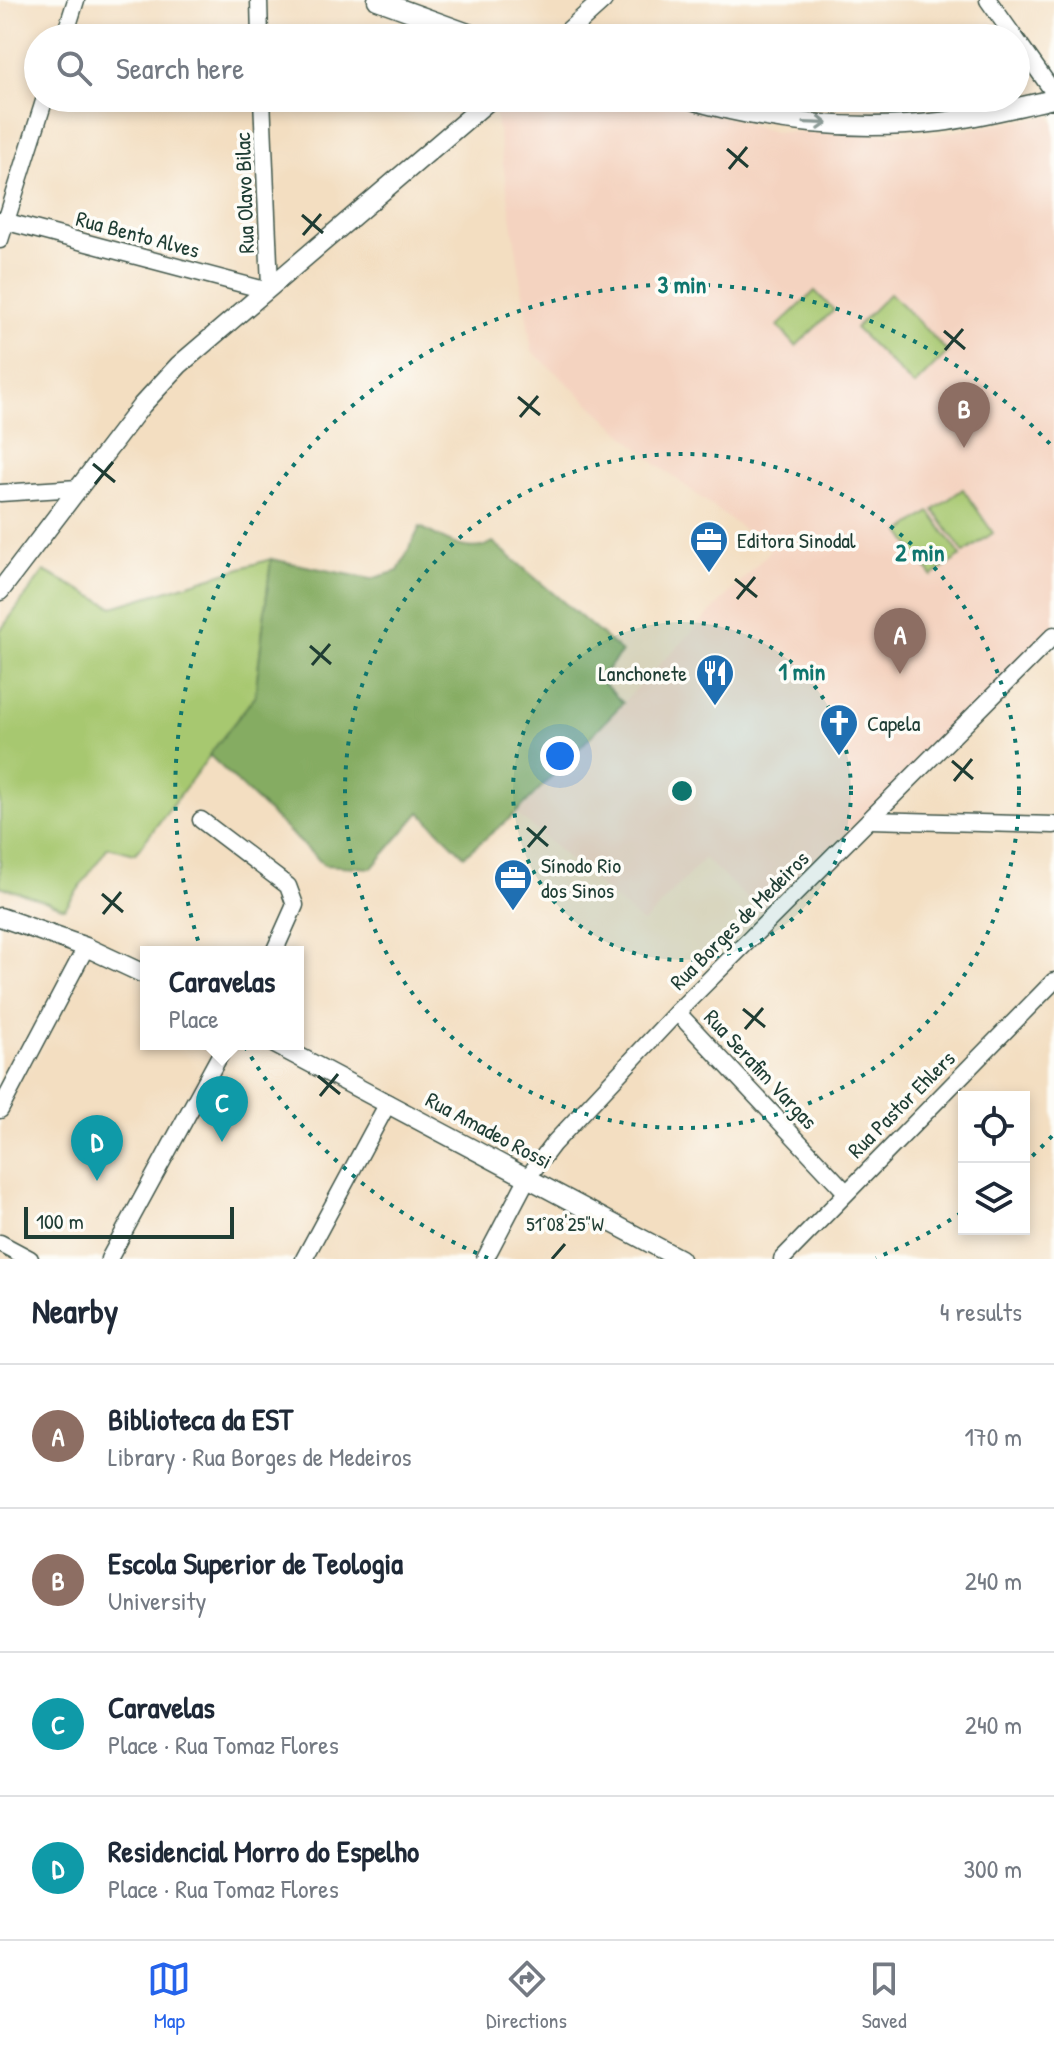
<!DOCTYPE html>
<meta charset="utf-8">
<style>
body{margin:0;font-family:"Patrick Hand",sans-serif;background:#f2f2f3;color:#1f2937}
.controls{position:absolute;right:24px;bottom:24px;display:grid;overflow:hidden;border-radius:0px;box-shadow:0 4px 12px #0003}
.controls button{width:72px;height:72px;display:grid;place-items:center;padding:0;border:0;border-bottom:2px solid #e0e1e3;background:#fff;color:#1f2937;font:40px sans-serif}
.scale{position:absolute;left:24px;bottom:20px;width:210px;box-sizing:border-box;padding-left:8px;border:4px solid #1f3d34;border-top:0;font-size:22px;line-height:28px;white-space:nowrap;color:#1f3d34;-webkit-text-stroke:6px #fdfcf7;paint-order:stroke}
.you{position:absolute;left:560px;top:756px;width:28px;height:28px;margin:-20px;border:6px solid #fff;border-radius:50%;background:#1a73e8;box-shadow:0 0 0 12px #1a73e833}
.badge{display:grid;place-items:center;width:52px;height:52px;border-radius:50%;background:#2563eb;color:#fff;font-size:26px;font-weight:700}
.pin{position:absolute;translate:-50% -66px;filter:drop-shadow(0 2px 4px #0008)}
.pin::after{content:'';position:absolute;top:42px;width:28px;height:24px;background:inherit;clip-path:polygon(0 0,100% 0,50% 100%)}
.popup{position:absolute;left:140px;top:946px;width:164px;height:104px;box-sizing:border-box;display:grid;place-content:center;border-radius:0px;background:#fff;filter:drop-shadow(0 2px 6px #0005);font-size:26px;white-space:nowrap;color:#747a83}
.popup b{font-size:30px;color:#1f2937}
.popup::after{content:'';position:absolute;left:50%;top:100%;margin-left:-16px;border:16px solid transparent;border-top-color:#fff}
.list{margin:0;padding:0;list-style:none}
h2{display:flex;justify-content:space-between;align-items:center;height:104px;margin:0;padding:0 32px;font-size:34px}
h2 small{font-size:26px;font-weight:400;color:#747a83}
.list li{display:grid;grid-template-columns:52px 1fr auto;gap:24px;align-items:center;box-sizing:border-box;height:144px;padding:0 32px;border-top:2px solid #e0e1e3}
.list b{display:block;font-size:30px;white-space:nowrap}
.list p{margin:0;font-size:26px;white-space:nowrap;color:#747a83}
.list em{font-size:26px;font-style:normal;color:#747a83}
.icon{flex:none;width:44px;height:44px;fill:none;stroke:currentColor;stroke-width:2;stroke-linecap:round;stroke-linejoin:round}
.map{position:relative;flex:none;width:1054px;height:1259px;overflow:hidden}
.search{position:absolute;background:#fff;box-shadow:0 4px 12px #0003;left:24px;right:24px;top:24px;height:88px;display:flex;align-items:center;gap:20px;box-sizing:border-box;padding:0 28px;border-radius:44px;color:#747a83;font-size:30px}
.sheet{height:680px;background:#fff}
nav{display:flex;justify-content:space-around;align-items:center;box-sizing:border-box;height:112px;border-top:2px solid #e0e1e3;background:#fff;font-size:22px;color:#747a83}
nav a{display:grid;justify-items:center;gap:4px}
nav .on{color:#2563eb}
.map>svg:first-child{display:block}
.built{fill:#f4d3c0}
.green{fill:#a7c870;stroke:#638252;stroke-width:2}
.forest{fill:#85ac62;stroke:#52744b;stroke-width:2}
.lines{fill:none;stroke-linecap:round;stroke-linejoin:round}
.minor-casing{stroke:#3f5549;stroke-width:19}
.tertiary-casing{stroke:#3f5549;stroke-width:21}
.minor{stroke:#fff;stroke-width:16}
.tertiary{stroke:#fff;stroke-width:18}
.oneway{stroke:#8f9e9a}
.ticks{fill:none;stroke:#1f3d34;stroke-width:3}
.ring{fill:none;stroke:#0f766e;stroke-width:4;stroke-dasharray:4 8}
.labels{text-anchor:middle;stroke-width:7;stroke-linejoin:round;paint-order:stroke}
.street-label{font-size:22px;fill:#1f3d34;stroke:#fdfcf7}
.poi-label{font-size:22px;fill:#1f3d34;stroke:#fdfcf7;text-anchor:start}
.ticks-label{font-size:20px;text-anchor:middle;fill:#1f3d34;stroke:#fdfcf7;stroke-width:7;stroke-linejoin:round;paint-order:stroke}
.centre{fill:#0f766e;stroke:#fdfcf7;stroke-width:4}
.ring-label{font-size:24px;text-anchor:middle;font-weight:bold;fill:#0f766e;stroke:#fdfcf7;stroke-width:7;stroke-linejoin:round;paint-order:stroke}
</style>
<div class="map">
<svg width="1054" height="1259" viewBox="0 0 1054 1259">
<rect width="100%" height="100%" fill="#fdfcf7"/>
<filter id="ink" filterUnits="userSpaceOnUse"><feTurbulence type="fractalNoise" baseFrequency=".0125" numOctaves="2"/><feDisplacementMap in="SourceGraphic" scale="16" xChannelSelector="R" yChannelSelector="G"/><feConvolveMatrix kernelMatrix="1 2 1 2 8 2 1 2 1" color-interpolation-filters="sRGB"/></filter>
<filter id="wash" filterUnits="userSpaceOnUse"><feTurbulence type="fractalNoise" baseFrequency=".006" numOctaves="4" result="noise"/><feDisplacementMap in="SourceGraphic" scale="32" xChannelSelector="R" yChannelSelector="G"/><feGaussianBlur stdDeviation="1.8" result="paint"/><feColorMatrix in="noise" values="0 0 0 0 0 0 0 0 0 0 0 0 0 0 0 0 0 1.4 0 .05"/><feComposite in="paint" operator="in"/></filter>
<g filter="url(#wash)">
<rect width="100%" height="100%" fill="#f3dec1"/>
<path class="built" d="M 493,98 L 663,98 L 774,132 L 932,135 L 1049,116 L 1054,123 L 1054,628 L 764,915 L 704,858 L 643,924 L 516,813 L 771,550 L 656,464 L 532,351 Z"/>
<g class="green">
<path d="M 815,291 L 834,310 L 796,346 L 778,326 Z"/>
<path d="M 890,293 L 948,352 L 914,386 L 855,328 Z"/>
<path d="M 963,489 L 993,533 L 964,553 L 934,510 Z"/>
<path d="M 930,512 L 961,556 L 932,576 L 901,532 Z"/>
<path d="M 271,559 L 255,696 L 135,854 L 108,847 L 65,908 L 0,886 L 0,631 L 44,571 L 113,607 Z"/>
</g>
<path class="forest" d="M 420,527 C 444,539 468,557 493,542 L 622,652 L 599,679 L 623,703 L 516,813 L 464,856 L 420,812 L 372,868 L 324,865 L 209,755 L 255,696 L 271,559 L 371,579 L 398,571 Z"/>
</g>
<g filter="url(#ink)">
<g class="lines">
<g class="minor-casing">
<g id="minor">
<path d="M 259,0 L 260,38"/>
<path d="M 988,0 L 1015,38"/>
<path d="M 64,38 L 76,0"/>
<path d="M 1016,39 L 1054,93"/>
<path d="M 262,98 L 270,286"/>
<path d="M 0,220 L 265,290"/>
<path d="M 0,240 L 45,98"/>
<path d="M 0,493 L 78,488"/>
<path d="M 201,820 L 288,886 L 295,905 L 274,952"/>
<path d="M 870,820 L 1054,825"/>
<path d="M 677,1012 L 845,1191"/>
<path d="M 0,1110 L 86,947"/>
<path d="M 0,1243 L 30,1259"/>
<path d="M 109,1259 L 226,1044"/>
<path d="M 304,1259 L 388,1103"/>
<path d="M 485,1259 L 528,1177 L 553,1144 L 677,1012 L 1054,635"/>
<path d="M 782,1259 L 1054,981"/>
</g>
</g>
<g class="tertiary-casing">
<g id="tertiary">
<path d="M 377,0 L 482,38"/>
<path d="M 561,38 L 603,0"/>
<path d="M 685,98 C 765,123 856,132 940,122 C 978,117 1016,107 1054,99"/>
<path d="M 0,591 L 142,405 L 179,365 L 492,98"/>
<path d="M 0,917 L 86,947 L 146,975"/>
<path d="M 275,1044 L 680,1259"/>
</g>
</g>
<use href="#minor" class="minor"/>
<use href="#tertiary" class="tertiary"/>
</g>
<defs><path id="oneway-shaft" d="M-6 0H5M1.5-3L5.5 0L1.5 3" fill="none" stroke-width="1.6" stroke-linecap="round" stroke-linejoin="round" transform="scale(2)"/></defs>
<use class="oneway" href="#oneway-shaft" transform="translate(816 123) rotate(2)"/>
</g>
<path class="ticks" d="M 727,149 L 748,167M 729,169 L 747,147M 302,215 L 323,233M 303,235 L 321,214M 944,331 L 965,349M 945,350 L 963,329M 518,397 L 540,415M 520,417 L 538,396M 93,464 L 115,482M 95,484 L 113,462M 735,579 L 757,597M 737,599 L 755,577M 310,646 L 331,664M 312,665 L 330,644M 952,761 L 973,779M 954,781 L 972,759M 527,828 L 548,846M 528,847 L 546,826M 102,894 L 123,912M 103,914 L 121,892M 743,1009 L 765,1027M 745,1029 L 763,1008M 318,1076 L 340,1094M 320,1096 L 338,1074M 552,1259 L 565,1244"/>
<circle cx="682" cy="791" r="169" fill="#0f766e" fill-opacity=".12"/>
<g class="ring">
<circle cx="682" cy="791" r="169"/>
<circle cx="682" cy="791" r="337"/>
<path d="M1052 1136A506 506 0 0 1 1027 1161M961 1213A506 506 0 0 1 876 1258M488 1258A506 506 0 1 1 1052 446"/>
</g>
<defs>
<g id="office-pin" transform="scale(2)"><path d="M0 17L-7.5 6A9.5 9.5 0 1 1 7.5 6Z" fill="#1f6fb2" stroke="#fdfcf7"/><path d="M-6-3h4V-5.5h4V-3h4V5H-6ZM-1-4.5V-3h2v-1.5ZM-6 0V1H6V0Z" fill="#fff"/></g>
<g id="restaurant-pin" transform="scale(2)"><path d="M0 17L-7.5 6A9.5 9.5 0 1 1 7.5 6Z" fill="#1f6fb2" stroke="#fdfcf7"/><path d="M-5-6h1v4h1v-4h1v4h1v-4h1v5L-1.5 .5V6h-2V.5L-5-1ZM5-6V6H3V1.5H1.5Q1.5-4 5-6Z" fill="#fff"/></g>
<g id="church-pin" transform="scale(2)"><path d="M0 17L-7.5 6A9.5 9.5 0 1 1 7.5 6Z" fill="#1f6fb2" stroke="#fdfcf7"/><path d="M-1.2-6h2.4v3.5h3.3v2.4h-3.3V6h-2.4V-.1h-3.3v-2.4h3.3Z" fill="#fff"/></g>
</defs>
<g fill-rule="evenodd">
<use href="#office-pin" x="709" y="540"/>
<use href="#restaurant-pin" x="715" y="673"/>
<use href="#church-pin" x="839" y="723"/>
<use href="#office-pin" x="513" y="878"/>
</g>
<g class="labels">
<g class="street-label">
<text transform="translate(244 193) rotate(-92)" y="8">Rua Olavo Bilac</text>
<text transform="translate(138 234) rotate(15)" y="8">Rua Bento Alves</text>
<text transform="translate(739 920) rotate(-45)" y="8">Rua Borges de Medeiros</text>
<text transform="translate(761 1069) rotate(47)" y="8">Rua Serafim Vargas</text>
<text transform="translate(901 1104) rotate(-45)" y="8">Rua Pastor Ehlers</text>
<text transform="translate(489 1130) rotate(28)" y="8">Rua Amadeo Rossi</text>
</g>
<g class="poi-label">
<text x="737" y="548">Editora Sinodal</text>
<text x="687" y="681" text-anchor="end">Lanchonete</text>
<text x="867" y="731">Capela</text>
<text x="541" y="873">Sínodo Rio<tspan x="541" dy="25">dos Sinos</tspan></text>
</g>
</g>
<g class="ticks-label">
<text x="565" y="1231">51°08'25"W</text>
</g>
<circle cx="682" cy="791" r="12" class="centre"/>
<g class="ring-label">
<text x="682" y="293">3 min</text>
<text x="920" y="561">2 min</text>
<text x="802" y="680">1 min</text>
</g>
</svg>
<div class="controls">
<button><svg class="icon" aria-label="locate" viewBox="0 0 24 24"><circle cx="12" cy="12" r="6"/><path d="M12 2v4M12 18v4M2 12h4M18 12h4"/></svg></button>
<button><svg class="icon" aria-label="layers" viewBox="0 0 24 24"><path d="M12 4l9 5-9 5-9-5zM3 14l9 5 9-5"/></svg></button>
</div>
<div class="scale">100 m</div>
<div class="you"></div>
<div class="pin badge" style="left:900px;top:674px;background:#8d6e63">A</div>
<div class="pin badge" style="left:964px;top:448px;background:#8d6e63">B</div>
<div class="pin badge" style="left:222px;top:1142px;background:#0f9aa8">C</div>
<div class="popup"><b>Caravelas</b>Place</div>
<div class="pin badge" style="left:97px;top:1181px;background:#0f9aa8">D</div>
<div class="search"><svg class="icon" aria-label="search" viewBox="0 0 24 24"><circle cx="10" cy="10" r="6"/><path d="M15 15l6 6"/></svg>Search here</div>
</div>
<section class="sheet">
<h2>Nearby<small>4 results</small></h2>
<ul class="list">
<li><span class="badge" style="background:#8d6e63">A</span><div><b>Biblioteca da EST</b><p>Library · Rua Borges de Medeiros</p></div><em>170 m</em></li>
<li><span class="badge" style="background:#8d6e63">B</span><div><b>Escola Superior de Teologia</b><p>University</p></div><em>240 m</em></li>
<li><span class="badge" style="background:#0f9aa8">C</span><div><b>Caravelas</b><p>Place · Rua Tomaz Flores</p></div><em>240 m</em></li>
<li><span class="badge" style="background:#0f9aa8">D</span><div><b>Residencial Morro do Espelho</b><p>Place · Rua Tomaz Flores</p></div><em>300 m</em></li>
</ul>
</section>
<nav>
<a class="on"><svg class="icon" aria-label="map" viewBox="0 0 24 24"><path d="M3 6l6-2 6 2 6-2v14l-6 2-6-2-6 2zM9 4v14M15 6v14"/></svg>Map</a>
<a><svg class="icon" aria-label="directions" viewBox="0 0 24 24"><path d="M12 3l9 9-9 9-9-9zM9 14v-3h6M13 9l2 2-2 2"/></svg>Directions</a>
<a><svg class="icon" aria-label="saved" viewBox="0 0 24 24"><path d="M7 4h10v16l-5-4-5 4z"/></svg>Saved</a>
</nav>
